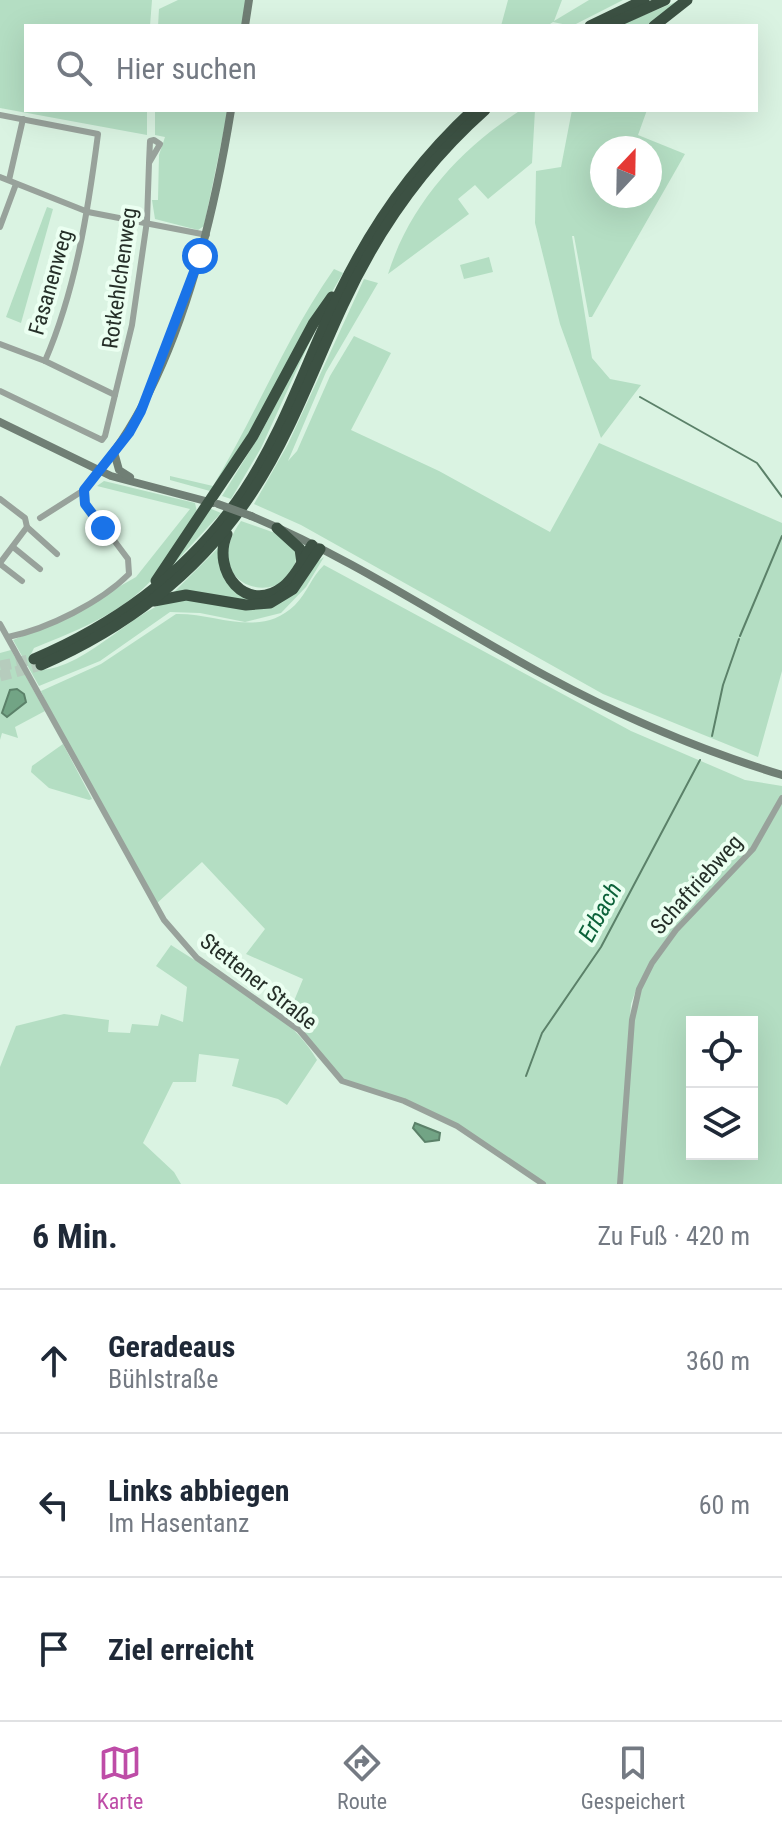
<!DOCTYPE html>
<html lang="de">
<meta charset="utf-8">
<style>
body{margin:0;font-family:"Roboto Condensed",sans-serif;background:#f2f2f3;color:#1f2937}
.controls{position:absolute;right:24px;bottom:24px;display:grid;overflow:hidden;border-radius:0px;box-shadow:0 8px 32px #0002}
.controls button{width:72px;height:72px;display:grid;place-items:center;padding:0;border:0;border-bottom:2px solid #e0e1e3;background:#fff;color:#1f2937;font:40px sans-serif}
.compass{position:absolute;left:590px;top:136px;width:72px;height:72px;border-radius:50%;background:#fff;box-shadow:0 8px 32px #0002;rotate:22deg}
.stop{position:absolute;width:24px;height:24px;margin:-18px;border:6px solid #1a73e8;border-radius:50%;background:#fff}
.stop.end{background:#1a73e8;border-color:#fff;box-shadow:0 2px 8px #0008}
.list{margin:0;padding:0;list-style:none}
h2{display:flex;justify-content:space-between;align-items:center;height:104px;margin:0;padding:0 32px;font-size:34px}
h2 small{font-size:26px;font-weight:400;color:#747a83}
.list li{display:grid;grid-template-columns:52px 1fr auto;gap:24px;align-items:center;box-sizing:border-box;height:144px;padding:0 32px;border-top:2px solid #e0e1e3}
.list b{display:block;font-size:30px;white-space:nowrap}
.list p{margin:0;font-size:26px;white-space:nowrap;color:#747a83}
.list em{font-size:26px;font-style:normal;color:#747a83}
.icon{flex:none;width:44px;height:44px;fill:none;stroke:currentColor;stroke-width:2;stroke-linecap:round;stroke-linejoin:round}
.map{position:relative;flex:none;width:782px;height:1184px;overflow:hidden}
.search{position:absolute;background:#fff;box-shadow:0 8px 32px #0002;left:24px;right:24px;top:24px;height:88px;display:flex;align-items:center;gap:20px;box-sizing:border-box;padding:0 28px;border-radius:0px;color:#747a83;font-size:30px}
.sheet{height:536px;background:#fff}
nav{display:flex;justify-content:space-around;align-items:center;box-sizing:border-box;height:112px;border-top:2px solid #e0e1e3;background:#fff;font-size:22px;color:#747a83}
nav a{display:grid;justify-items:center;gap:4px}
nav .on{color:#be4ca7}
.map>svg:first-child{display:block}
.green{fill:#b4dec3;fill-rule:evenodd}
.water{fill:#72a485;stroke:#5b8169;stroke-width:2}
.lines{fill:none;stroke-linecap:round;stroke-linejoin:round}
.stream{stroke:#5b8169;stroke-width:2}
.highway-tunnel{stroke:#b6ccbd;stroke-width:11;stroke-dasharray:11 5.5;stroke-linecap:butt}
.street{stroke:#98a29b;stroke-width:6}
.secondary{stroke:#707f75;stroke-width:8}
.highway{stroke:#3c5143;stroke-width:11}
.secondary-bridge{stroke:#707f75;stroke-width:8}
.route{stroke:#1a73e8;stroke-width:10}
.labels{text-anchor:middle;stroke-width:8;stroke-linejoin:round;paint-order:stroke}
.street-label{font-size:22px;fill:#252f28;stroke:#ebfff1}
.water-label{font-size:24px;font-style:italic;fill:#0c623a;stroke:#ebfff1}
</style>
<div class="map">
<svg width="782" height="1184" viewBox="0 0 782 1184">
<rect width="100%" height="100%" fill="#daf3e2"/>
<g class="green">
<path d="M 0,0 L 152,0 L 150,26 L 26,26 L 26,110 L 147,110 L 147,135 L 0,108 Z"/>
<path d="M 178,0 L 246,0 L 242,26 L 158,26 L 159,9 Z"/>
<path d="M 508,0 L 562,0 L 554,21 L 589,0 L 623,0 L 572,26 L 553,22 L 547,26 L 501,26 Z"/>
<path d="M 678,1 L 647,26 L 620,26 L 625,23 Z"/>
<path d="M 155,110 L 228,110 L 204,226 L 198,230 L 155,219 L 152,200 L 158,200 L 159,155 L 165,137 L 155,135 Z"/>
<path d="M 521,110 L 535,110 L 532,163 L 488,199 L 475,185 L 458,199 L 469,214 L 388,274 C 410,204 460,149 521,110 Z"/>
<path d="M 572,110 L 647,110 L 638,135 L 685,154 L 592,317 L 589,317 L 574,236 L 572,236 L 592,358 L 610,379 L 641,385 L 601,438 L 560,324 L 535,223 L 536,171 L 561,167 ZM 602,148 L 650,148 L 650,196 L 602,196 Z"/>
<path d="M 47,207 L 53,209 L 21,323 L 6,317 Z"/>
<path d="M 489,257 L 493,272 L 464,279 L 460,265 Z"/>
<path d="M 334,269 L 343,273 L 255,424 L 210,491 L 170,480 L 170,476 L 213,486 C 256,415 286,337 334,269 Z"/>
<path d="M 364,279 L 378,283 L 326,372 L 288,461 L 297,451 L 330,376 L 354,336 L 391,353 L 351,430 L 439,471 L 550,532 L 599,443 L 782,523 L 782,671 L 758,757 L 603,694 L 301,525 L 254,504 L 288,444 Z"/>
<path d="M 322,315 L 261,448 L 231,499 L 222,496 L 261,433 Z"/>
<path d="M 104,481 L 195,503 L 197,512 C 185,531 174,552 160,570 C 130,610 79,630 34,648 L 30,656 L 36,670 C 88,672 139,599 186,598 C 205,598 228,606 247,610 L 324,557 L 306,587 L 281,613 L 245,622 L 200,613 L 170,612 L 100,661 L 39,686 L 13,640 L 66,617 L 136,577 L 190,509 L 97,486 Z"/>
<path d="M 209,508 L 221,513 L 171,567 Z"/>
<path d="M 241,521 L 275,533 L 297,551 C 295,615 192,589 241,521 Z"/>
<path d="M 219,547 C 220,580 244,615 281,591 C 296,582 302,562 313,552 C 279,626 237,592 174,592 Z"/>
<path d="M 324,565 L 631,731 L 745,780 L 782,786 L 782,794 C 773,812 764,832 751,848 C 709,898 652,939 631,1004 L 618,1184 L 545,1184 L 452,1121 L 344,1081 L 287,1018 L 303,979 L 246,954 L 265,929 L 202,862 L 156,904 L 48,707 L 41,691 L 101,664 L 176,614 C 217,613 260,639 295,605 C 307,593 312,576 324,565 Z"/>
<path d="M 11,650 L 45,711 L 15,727 L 18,738 L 2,733 L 0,740 L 0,653 Z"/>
<path d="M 63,744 L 92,799 L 89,800 L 49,788 L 31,772 L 32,766 Z"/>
<path d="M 782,803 L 782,1184 L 622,1184 C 625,1135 624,1030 641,988 C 672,915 746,873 782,803 ZM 692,1022 L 752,1022 L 752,1154 L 692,1154 Z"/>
<path d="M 171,945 C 220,978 286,1007 317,1060 L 287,1105 L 278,1099 L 232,1086 L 239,1059 L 199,1054 L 196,1082 L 173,1082 L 143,1143 L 174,1172 L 181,1184 L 0,1184 L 0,1067 L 16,1026 L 64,1014 L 109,1020 L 108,1032 L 130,1033 L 132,1024 L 158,1026 L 161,1014 L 183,1022 L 187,987 L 156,966 Z"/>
</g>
<g class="water">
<path d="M 17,689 L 24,694 L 26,702 L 7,717 L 2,713 L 10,690 Z"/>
<path d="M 415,1123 L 440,1133 L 439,1140 L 425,1142 L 413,1128 Z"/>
</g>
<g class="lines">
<g class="stream">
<path d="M 640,397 L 757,463 L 782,497"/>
<path d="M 740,636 L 782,536"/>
<path d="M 712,736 L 723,685 L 739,639"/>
<path d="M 526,1076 L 542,1033 L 601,947 L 700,760"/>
</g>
<g class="highway-tunnel">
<path d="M 0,666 L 34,659"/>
<path d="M 0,676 L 41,665"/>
</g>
<g class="street">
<path d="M 0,115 L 98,134 C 88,211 76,289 45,361"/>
<path d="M 0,177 L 88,212 L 207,235"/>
<path d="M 9,180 L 23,119"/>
<path d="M 0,227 L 16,184"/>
<path d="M 0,344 L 45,361 L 115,395"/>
<path d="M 0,391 L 102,440 L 105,436 L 132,325 L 147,221 L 149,163 L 160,144 L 154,140 L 150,141 L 149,163"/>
<path d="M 0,499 L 25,518 L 27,527 L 57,554"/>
<path d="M 40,518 L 84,490"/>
<path d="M 13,547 L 40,569"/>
<path d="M 0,563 L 27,527"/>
<path d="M 0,564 L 22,581"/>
<path d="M 0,624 L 164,920 L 197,958 L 299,1030 L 342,1081 L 404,1101 L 457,1126 L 543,1184"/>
<path d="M 8,637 C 48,629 101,602 129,574 L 128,559 L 83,499 L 84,490 L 99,471"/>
<path d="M 620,1184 L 632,1020 L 639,989 L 652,963 L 676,930 L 753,849 L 782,798"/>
</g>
<g class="secondary">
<path d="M 245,26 L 249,0"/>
<path d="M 0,422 L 111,476 L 213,503"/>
<path d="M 114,452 L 119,470 L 130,477"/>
<path d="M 99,471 C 176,378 212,227 231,110"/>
<path d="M 251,516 C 354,559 448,623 546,676 C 622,717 700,750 782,775"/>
</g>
<g class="highway">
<path d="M 590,26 L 644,0"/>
<path d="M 607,26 L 665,0"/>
<path d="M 654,26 L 687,0"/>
<path d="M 277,528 L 300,549 L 302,563"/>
<path d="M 227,534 C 211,571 246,615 283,587 C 296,576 304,559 312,545"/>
<path d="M 156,581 L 253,436 L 313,324 L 332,297"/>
<path d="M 154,601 L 186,595 L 246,605 L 270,603 L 293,589 L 320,549"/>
<path d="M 34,659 C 119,623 192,569 244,491 C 285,429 308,357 341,290 C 374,222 418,161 473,110"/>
<path d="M 41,665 C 128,627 201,571 253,491 C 291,433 314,367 343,305 C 377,231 424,164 485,110"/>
</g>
<path class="secondary-bridge" d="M 218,504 L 251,516"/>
</g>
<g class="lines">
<path class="route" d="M 103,528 L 85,504 L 84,490 L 129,433 L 141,411 L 200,256"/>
</g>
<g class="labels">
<g class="street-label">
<text transform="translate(119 278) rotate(-82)" y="8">Rotkehlchenweg</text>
<text transform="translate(50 282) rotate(-74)" y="8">Fasanenweg</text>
<text transform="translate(696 884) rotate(-48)" y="8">Schaftriebweg</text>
<text transform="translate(259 981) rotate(38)" y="8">Stettener Straße</text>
</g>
<g class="water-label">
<text transform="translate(600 912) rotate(-61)" y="8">Erbach</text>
</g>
</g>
</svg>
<div class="controls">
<button><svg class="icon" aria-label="locate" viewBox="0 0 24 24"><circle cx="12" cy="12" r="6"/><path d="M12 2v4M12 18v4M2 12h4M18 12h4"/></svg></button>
<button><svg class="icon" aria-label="layers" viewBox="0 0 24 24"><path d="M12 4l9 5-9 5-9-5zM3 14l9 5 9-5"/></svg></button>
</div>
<svg class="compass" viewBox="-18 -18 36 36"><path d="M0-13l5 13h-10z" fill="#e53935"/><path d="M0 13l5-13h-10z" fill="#747a83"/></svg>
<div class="stop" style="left:200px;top:256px"></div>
<div class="stop end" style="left:103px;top:528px"></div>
<div class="search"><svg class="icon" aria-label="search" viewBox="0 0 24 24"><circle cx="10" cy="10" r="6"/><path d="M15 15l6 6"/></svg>Hier suchen</div>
</div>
<section class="sheet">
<h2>6 Min.<small>Zu Fuß · 420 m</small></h2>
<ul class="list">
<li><svg class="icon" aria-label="ahead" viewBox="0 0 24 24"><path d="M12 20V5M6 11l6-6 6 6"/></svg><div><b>Geradeaus</b><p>Bühlstraße</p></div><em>360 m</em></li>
<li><svg class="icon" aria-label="left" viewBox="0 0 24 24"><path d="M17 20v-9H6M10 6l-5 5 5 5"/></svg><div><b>Links abbiegen</b><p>Im Hasentanz</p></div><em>60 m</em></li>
<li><svg class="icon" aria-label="arrive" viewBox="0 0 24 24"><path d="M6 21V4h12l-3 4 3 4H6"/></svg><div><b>Ziel erreicht</b></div></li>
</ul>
</section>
<nav>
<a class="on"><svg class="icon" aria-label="map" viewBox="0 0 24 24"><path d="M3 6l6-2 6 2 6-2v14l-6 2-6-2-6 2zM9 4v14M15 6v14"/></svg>Karte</a>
<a><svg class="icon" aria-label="directions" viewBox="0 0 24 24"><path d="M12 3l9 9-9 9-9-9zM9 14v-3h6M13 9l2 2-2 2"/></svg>Route</a>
<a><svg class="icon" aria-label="saved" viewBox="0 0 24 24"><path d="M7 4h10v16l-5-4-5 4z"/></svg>Gespeichert</a>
</nav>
